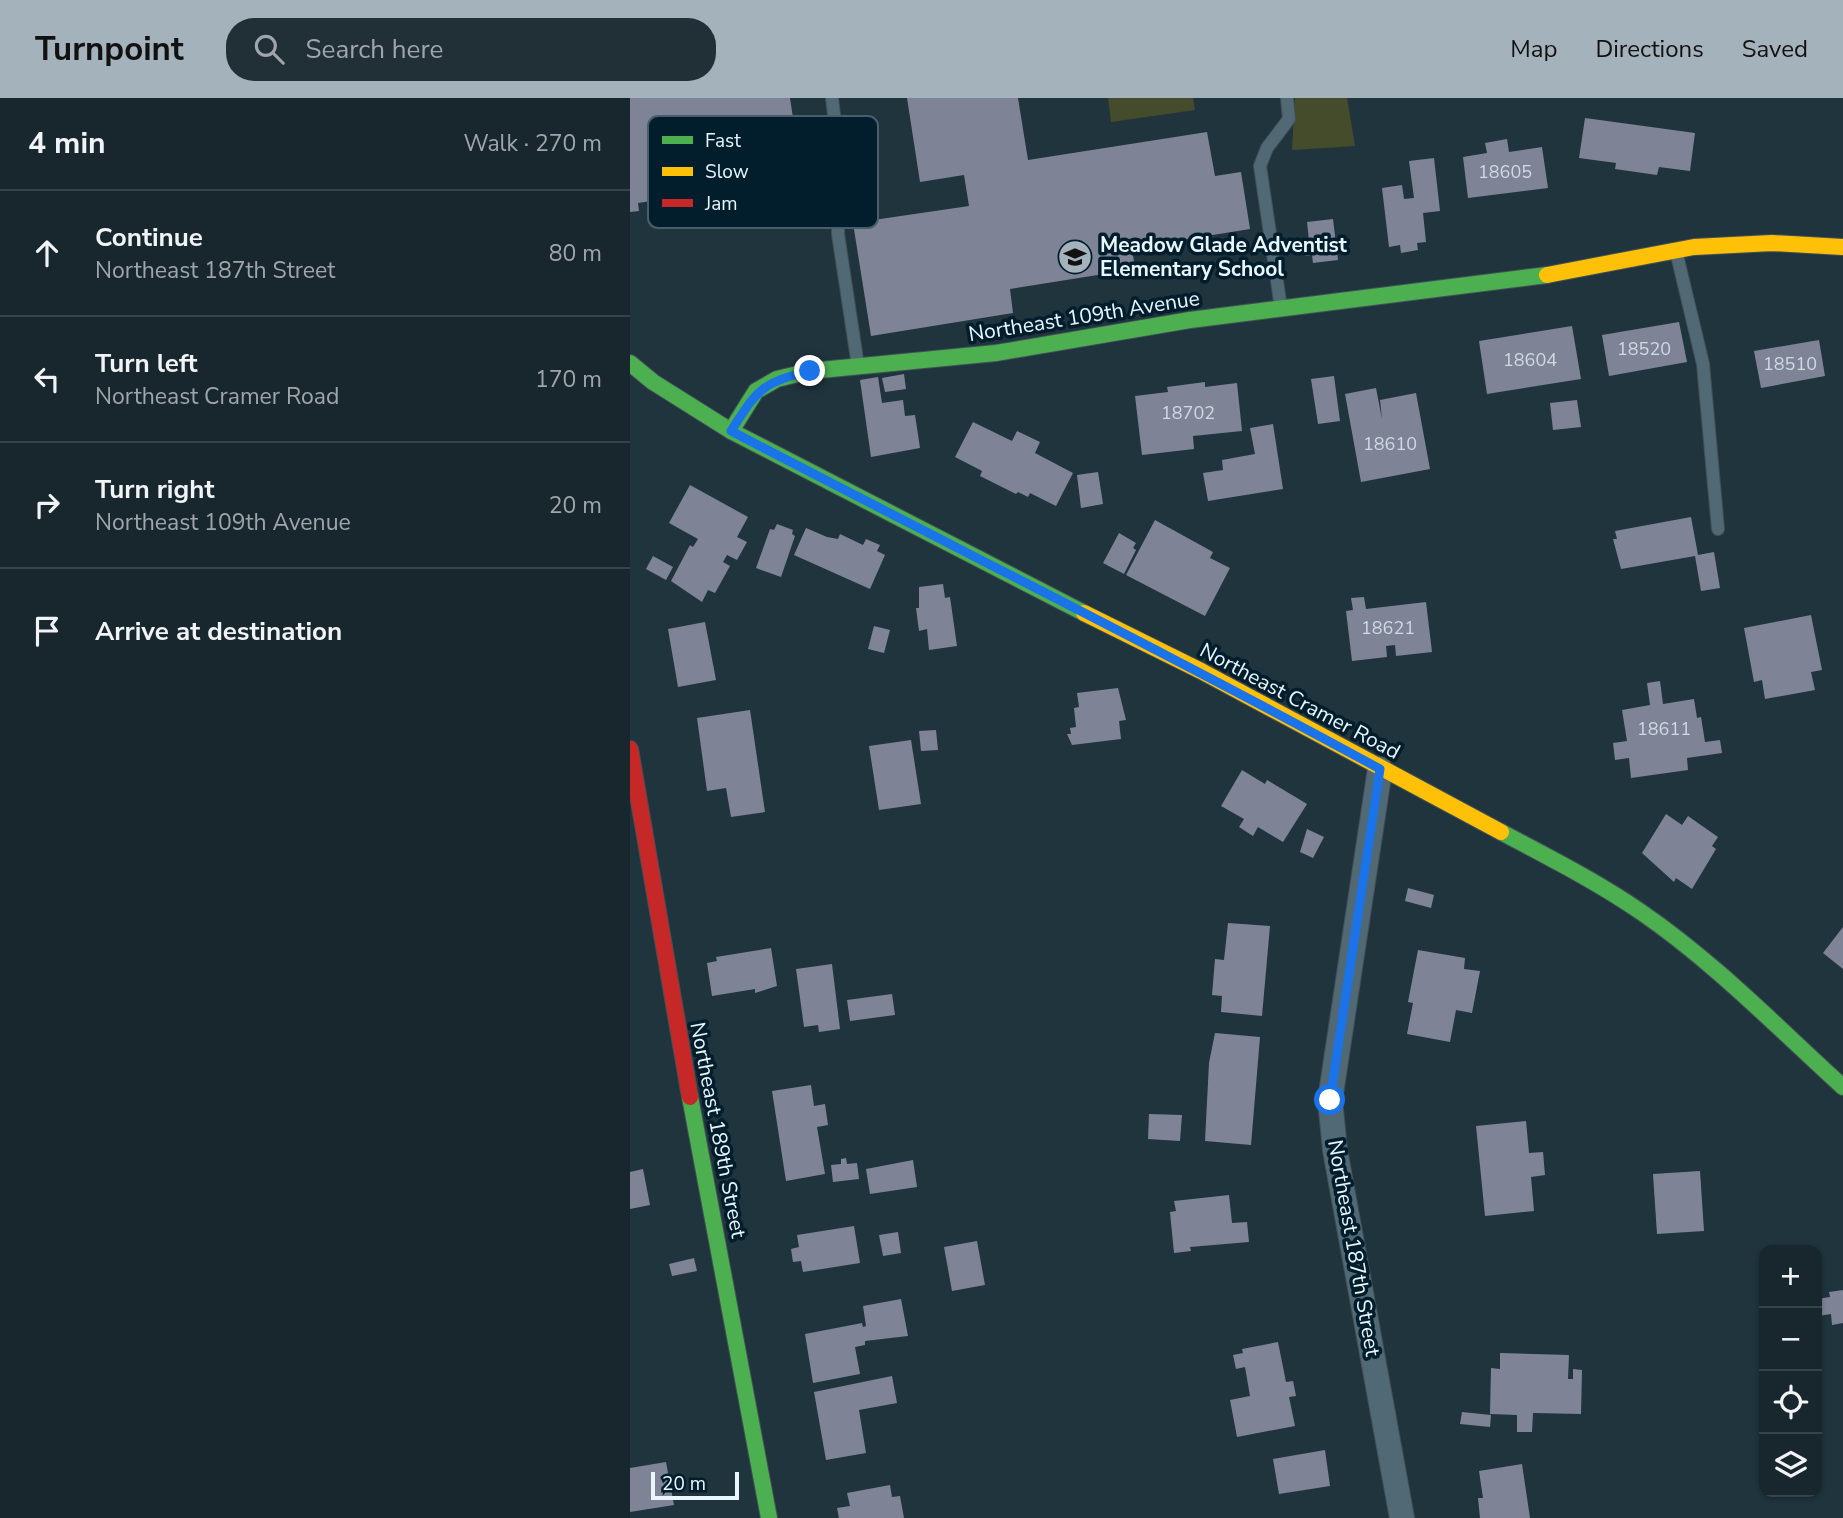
<!DOCTYPE html>
<meta charset="utf-8">
<style>
body{margin:0;font-family:"Nunito Sans",sans-serif;background:#212f36;color:#f1f3f6}
.controls{position:absolute;right:21px;bottom:21px;display:grid;overflow:hidden;border-radius:14px;box-shadow:0 2px 5px #0004}
.controls button{width:63px;height:63px;display:grid;place-items:center;padding:0;border:0;border-bottom:2px solid #36444a;background:#18272e;color:#f1f3f6;font:35px sans-serif}
.scale{position:absolute;left:21px;bottom:18px;width:88px;box-sizing:border-box;padding-left:7px;border:4px solid #e9f6fe;border-top:0;font-size:19px;line-height:24px;white-space:nowrap;color:#e9f6fe;-webkit-text-stroke:5px #021e2d;paint-order:stroke}
.stop{position:absolute;width:21px;height:21px;margin:-16px;border:5px solid #1a73e8;border-radius:50%;background:#fff}
.stop.end{background:#1a73e8;border-color:#fff;box-shadow:0 2px 7px #0008}
.list{margin:0;padding:0;list-style:none}
h2{display:flex;justify-content:space-between;align-items:center;height:91px;margin:0;padding:0 28px;font-size:30px}
h2 small{font-size:23px;font-weight:400;color:#9fa5aa}
.list li{display:grid;grid-template-columns:46px 1fr auto;gap:21px;align-items:center;box-sizing:border-box;height:126px;padding:0 28px;border-top:2px solid #36444a}
.list b{display:block;font-size:26px;white-space:nowrap}
.list p{margin:0;font-size:23px;white-space:nowrap;color:#9fa5aa}
.list em{font-size:23px;font-style:normal;color:#9fa5aa}
.icon{flex:none;width:38px;height:38px;fill:none;stroke:currentColor;stroke-width:2;stroke-linecap:round;stroke-linejoin:round}
.map{position:relative;flex:none;width:1213px;height:1420px;overflow:hidden}
header{display:flex;align-items:center;gap:42px;box-sizing:border-box;height:98px;padding:0 35px;background:#a3b2bb;color:#111}
header strong{font-size:33px}
nav{display:flex;gap:38px;margin-inline-start:auto;font-size:24px}
.search{width:490px;height:63px;background:#212f36;display:flex;align-items:center;gap:18px;box-sizing:border-box;padding:0 24px;border-radius:28px;color:#9fa5aa;font-size:26px}
main{display:flex}
aside{flex:1;background:#18272e}
.map>svg:first-child{display:block}
.green{fill:#454c2c}
.building{fill:#7e8495}
.lines{fill:none;stroke-linecap:round;stroke-linejoin:round}
.lane-casing{stroke:#435056;stroke-width:14}
.street-casing{stroke:#435056;stroke-width:26}
.fast-casing{stroke:#435056;stroke-width:18}
.slow-casing{stroke:#435056;stroke-width:18}
.jam-casing{stroke:#435056;stroke-width:18}
.lane{stroke:#516974;stroke-width:12}
.street{stroke:#516974;stroke-width:24}
.fast{stroke:#4caf50;stroke-width:16}
.slow{stroke:#ffc107;stroke-width:16}
.jam{stroke:#c62828;stroke-width:16}
.route{stroke:#1a73e8;stroke-width:9}
.labels{text-anchor:middle;stroke-width:7;stroke-linejoin:round;paint-order:stroke}
.number-label{font-size:18px;fill:#cedae4}
.poi-label{font-size:21px;font-weight:bold;fill:#e9f6fe;stroke:#021e2d;text-anchor:start}
.street-label{font-size:21px;fill:#e9f6fe;stroke:#021e2d}
.key{fill:#021e2d;stroke:#475f6c;stroke-width:2}
.key-label{font-size:19px;fill:#e9f6fe}
</style>
<header>
<strong>Turnpoint</strong>
<div class="search"><svg class="icon" aria-label="search" viewBox="0 0 24 24"><circle cx="10" cy="10" r="6"/><path d="M15 15l6 6"/></svg>Search here</div>
<nav><a>Map</a><a>Directions</a><a>Saved</a></nav>
</header>
<main>
<aside>
<h2>4 min<small>Walk · 270 m</small></h2>
<ul class="list">
<li><svg class="icon" aria-label="ahead" viewBox="0 0 24 24"><path d="M12 20V5M6 11l6-6 6 6"/></svg><div><b>Continue</b><p>Northeast 187th Street</p></div><em>80 m</em></li>
<li><svg class="icon" aria-label="left" viewBox="0 0 24 24"><path d="M17 20v-9H6M10 6l-5 5 5 5"/></svg><div><b>Turn left</b><p>Northeast Cramer Road</p></div><em>170 m</em></li>
<li><svg class="icon" aria-label="right" viewBox="0 0 24 24"><path d="M7 20v-9h11M14 6l5 5-5 5"/></svg><div><b>Turn right</b><p>Northeast 109th Avenue</p></div><em>20 m</em></li>
<li><svg class="icon" aria-label="arrive" viewBox="0 0 24 24"><path d="M6 21V4h12l-3 4 3 4H6"/></svg><div><b>Arrive at destination</b></div></li>
</ul>
</aside>
<div class="map">
<svg width="1213" height="1420" viewBox="0 0 1213 1420">
<rect width="100%" height="100%" fill="#20343e"/>
<g class="green">
<path d="M 478,0 L 563,0 L 565,12 L 481,24 Z"/>
<path d="M 665,0 L 717,0 L 725,48 L 662,52 Z"/>
</g>
<g class="building">
<path d="M 0,0 L 160,0 L 174,93 L 110,103 L 108,90 L 8,105 L 9,113 L 0,114 Z"/>
<path d="M 277,0 L 388,0 L 398,62 L 577,34 L 585,78 L 611,74 L 620,131 L 502,150 L 505,171 L 380,191 L 383,215 L 241,238 L 223,125 L 339,108 L 334,77 L 290,84 Z"/>
<path d="M 955,20 L 1065,35 L 1060,73 L 1029,69 L 1027,77 L 985,71 L 986,65 L 949,60 Z"/>
<path d="M 877,41 L 879,54 L 912,49 L 918,90 L 838,100 L 833,59 L 857,55 L 855,45 Z"/>
<path d="M 804,60 L 810,113 L 793,115 L 796,144 L 787,145 L 788,152 L 771,155 L 770,147 L 759,149 L 752,90 L 772,87 L 774,101 L 784,100 L 779,63 Z"/>
<path d="M 703,121 L 708,162 L 683,165 L 682,157 L 675,158 L 673,143 L 679,143 L 677,124 Z"/>
<path d="M 1049,224 L 1057,264 L 979,278 L 972,237 Z"/>
<path d="M 942,228 L 951,281 L 857,296 L 849,243 Z"/>
<path d="M 1189,242 L 1195,278 L 1131,290 L 1124,253 Z"/>
<path d="M 274,276 L 276,291 L 255,294 L 252,280 Z"/>
<path d="M 704,278 L 710,323 L 688,326 L 681,281 Z"/>
<path d="M 248,279 L 252,305 L 273,302 L 275,318 L 285,317 L 290,350 L 241,359 L 230,282 Z"/>
<path d="M 575,284 L 575,289 L 607,285 L 612,333 L 563,338 L 564,351 L 512,357 L 505,298 L 538,294 L 537,289 Z"/>
<path d="M 746,290 L 752,321 L 750,302 L 786,295 L 800,371 L 731,384 L 715,296 Z"/>
<path d="M 947,302 L 951,329 L 923,332 L 920,305 Z"/>
<path d="M 343,324 L 382,343 L 387,333 L 410,344 L 405,355 L 443,375 L 426,408 L 400,395 L 398,399 L 388,394 L 386,396 L 350,378 L 352,373 L 325,359 Z"/>
<path d="M 643,326 L 653,391 L 578,403 L 573,375 L 593,372 L 592,362 L 625,356 L 620,330 Z"/>
<path d="M 468,374 L 473,406 L 451,410 L 447,377 Z"/>
<path d="M 60,387 L 118,419 L 107,439 L 117,444 L 107,462 L 97,457 L 93,464 L 100,468 L 85,495 L 78,492 L 72,504 L 41,483 L 60,447 L 63,449 L 68,441 L 39,425 Z"/>
<path d="M 1061,419 L 1068,457 L 1084,454 L 1090,490 L 1071,493 L 1065,458 L 991,471 L 983,441 L 987,441 L 985,433 Z"/>
<path d="M 525,422 L 583,454 L 580,460 L 600,470 L 575,518 L 496,477 Z"/>
<path d="M 147,426 L 163,432 L 162,436 L 165,438 L 151,479 L 126,470 L 140,431 L 144,432 Z"/>
<path d="M 176,430 L 197,439 L 208,441 L 210,436 L 233,447 L 236,441 L 250,447 L 247,453 L 255,457 L 240,491 L 164,457 Z"/>
<path d="M 489,435 L 506,445 L 503,450 L 506,452 L 494,476 L 473,465 Z"/>
<path d="M 23,458 L 43,469 L 36,482 L 16,471 Z"/>
<path d="M 313,486 L 315,500 L 320,499 L 327,548 L 299,552 L 297,531 L 289,533 L 286,510 L 289,510 L 289,489 Z"/>
<path d="M 734,499 L 736,511 L 796,504 L 802,554 L 766,558 L 765,547 L 756,548 L 757,559 L 722,563 L 716,513 L 723,512 L 721,500 Z"/>
<path d="M 1181,517 L 1192,572 L 1181,574 L 1185,592 L 1135,601 L 1132,582 L 1124,584 L 1114,530 Z"/>
<path d="M 75,524 L 86,582 L 48,589 L 38,531 Z"/>
<path d="M 244,528 L 260,532 L 254,555 L 238,551 Z"/>
<path d="M 1030,583 L 1033,606 L 1064,601 L 1067,620 L 1071,619 L 1075,644 L 1090,642 L 1092,655 L 1057,660 L 1058,672 L 1001,680 L 999,660 L 985,662 L 983,645 L 997,643 L 992,612 L 1020,607 L 1017,585 Z"/>
<path d="M 488,590 L 496,622 L 489,623 L 491,641 L 442,647 L 437,636 L 441,636 L 440,630 L 446,629 L 444,610 L 449,609 L 447,595 Z"/>
<path d="M 120,612 L 135,714 L 101,719 L 96,690 L 77,693 L 67,620 Z"/>
<path d="M 306,632 L 308,652 L 291,653 L 289,633 Z"/>
<path d="M 281,642 L 291,706 L 249,712 L 239,648 Z"/>
<path d="M 612,672 L 635,686 L 637,682 L 677,706 L 653,744 L 628,729 L 623,738 L 609,729 L 614,721 L 591,708 Z"/>
<path d="M 1036,716 L 1052,727 L 1058,718 L 1088,739 L 1082,748 L 1086,751 L 1062,791 L 1046,780 L 1044,784 L 1012,755 Z"/>
<path d="M 677,731 L 694,739 L 683,760 L 670,754 Z"/>
<path d="M 778,790 L 804,797 L 801,810 L 775,803 Z"/>
<path d="M 598,825 L 640,828 L 632,918 L 591,914 L 592,898 L 582,897 L 585,861 L 594,862 Z"/>
<path d="M 1213,829 L 1213,871 L 1193,855 Z"/>
<path d="M 141,850 L 147,888 L 125,895 L 125,891 L 82,898 L 77,865 L 87,863 L 86,859 Z"/>
<path d="M 788,852 L 835,860 L 834,871 L 850,873 L 842,915 L 826,912 L 820,944 L 777,936 L 783,905 L 778,904 Z"/>
<path d="M 202,866 L 210,931 L 189,934 L 188,927 L 174,929 L 166,871 Z"/>
<path d="M 262,896 L 265,917 L 220,923 L 217,902 Z"/>
<path d="M 585,935 L 630,939 L 621,1047 L 575,1043 L 579,965 Z"/>
<path d="M 181,987 L 184,1008 L 195,1006 L 198,1027 L 187,1029 L 195,1076 L 156,1083 L 142,993 Z"/>
<path d="M 519,1016 L 552,1017 L 550,1043 L 518,1041 Z"/>
<path d="M 896,1023 L 899,1055 L 913,1054 L 915,1077 L 901,1079 L 904,1113 L 855,1118 L 846,1028 Z"/>
<path d="M 216,1060 L 217,1066 L 227,1065 L 229,1081 L 203,1084 L 201,1067 L 211,1066 L 211,1061 Z"/>
<path d="M 283,1062 L 287,1089 L 240,1096 L 236,1071 Z"/>
<path d="M 13,1071 L 20,1107 L 0,1111 L 0,1074 Z"/>
<path d="M 1070,1073 L 1074,1133 L 1027,1136 L 1023,1076 Z"/>
<path d="M 599,1097 L 602,1125 L 617,1124 L 619,1144 L 560,1149 L 561,1153 L 544,1155 L 540,1114 L 546,1113 L 544,1103 Z"/>
<path d="M 224,1128 L 230,1165 L 173,1174 L 171,1163 L 163,1164 L 161,1151 L 169,1149 L 167,1137 Z"/>
<path d="M 268,1134 L 271,1155 L 253,1158 L 249,1137 Z"/>
<path d="M 347,1143 L 355,1187 L 322,1193 L 314,1149 Z"/>
<path d="M 64,1160 L 67,1173 L 42,1178 L 39,1166 Z"/>
<path d="M 1213,1192 L 1213,1225 L 1202,1227 L 1201,1216 L 1188,1218 L 1187,1201 L 1200,1199 L 1199,1194 Z"/>
<path d="M 271,1201 L 278,1238 L 235,1243 L 235,1247 L 225,1249 L 230,1276 L 183,1285 L 175,1236 L 232,1225 L 233,1229 L 236,1228 L 233,1208 Z"/>
<path d="M 648,1244 L 656,1284 L 663,1283 L 666,1298 L 659,1299 L 665,1328 L 607,1339 L 600,1302 L 620,1298 L 615,1269 L 606,1271 L 603,1257 L 613,1255 L 612,1251 Z"/>
<path d="M 870,1255 L 939,1257 L 938,1281 L 943,1281 L 943,1271 L 952,1272 L 951,1316 L 903,1315 L 902,1334 L 887,1334 L 887,1317 L 860,1316 L 861,1270 L 870,1271 Z"/>
<path d="M 262,1278 L 267,1305 L 229,1312 L 236,1355 L 196,1362 L 184,1294 Z"/>
<path d="M 832,1314 L 861,1317 L 860,1329 L 830,1326 Z"/>
<path d="M 695,1352 L 700,1388 L 649,1396 L 643,1361 Z"/>
<path d="M 36,1364 L 44,1407 L 0,1414 L 0,1370 Z"/>
<path d="M 892,1366 L 900,1420 L 850,1420 L 848,1400 L 853,1400 L 849,1373 Z"/>
<path d="M 260,1387 L 262,1399 L 270,1398 L 274,1420 L 209,1420 L 207,1410 L 220,1408 L 217,1395 Z"/>
</g>
<g class="lines">
<g class="lane-casing">
<g id="lane">
<path d="M 202,0 L 210,66 L 208,136 L 228,268"/>
<path d="M 1046,153 L 1073,266 L 1088,431"/>
<path d="M 651,210 L 630,68 L 637,50 L 659,21 L 657,0"/>
</g>
</g>
<g class="street-casing">
<path id="street" d="M 750,671 L 700,1002 L 705,1052 L 772,1420"/>
</g>
<g class="fast-casing">
<g id="fast">
<path d="M 0,265 L 23,284 L 101,333 L 454,515"/>
<path d="M 101,333 L 126,293 L 147,281 L 180,273 L 366,255 L 560,222 L 917,177"/>
<path d="M 871,734 C 918,759 966,783 1011,814 C 1084,864 1147,929 1213,989"/>
<path d="M 60,999 L 139,1420"/>
</g>
</g>
<g class="slow-casing">
<g id="slow">
<path d="M 917,177 L 1064,149 L 1142,145 L 1213,149"/>
<path d="M 454,515 L 571,573 L 871,734"/>
</g>
</g>
<g class="jam-casing">
<path id="jam" d="M 0,651 L 60,999"/>
</g>
<use href="#lane" class="lane"/>
<use href="#street" class="street"/>
<use href="#fast" class="fast"/>
<use href="#slow" class="slow"/>
<use href="#jam" class="jam"/>
</g>
<g class="lines">
<path class="route" d="M 180,273 C 131,285 128,291 101,333 C 317,446 536,554 750,671 L 700,1002"/>
</g>
<defs>
<g id="school-disc" transform="scale(1.75)"><circle r="9.5" fill="#a3b2bb" stroke="#021e2d"/><path d="M0-5L7-2L0 1L-7-2ZM-4 1L0 2.5L4 1V4Q0 6-4 4Z" fill="#111"/></g>
</defs>
<g fill-rule="evenodd">
<use href="#school-disc" x="445" y="159"/>
</g>
<g class="labels">
<g class="number-label">
<text x="875" y="80">18605</text>
<text x="1014" y="257">18520</text>
<text x="900" y="268">18604</text>
<text x="1160" y="272">18510</text>
<text x="558" y="321">18702</text>
<text x="760" y="352">18610</text>
<text x="758" y="536">18621</text>
<text x="1034" y="637">18611</text>
</g>
<g class="poi-label">
<text x="470" y="154">Meadow Glade Adventist<tspan x="470" dy="24">Elementary School</tspan></text>
</g>
<g class="street-label">
<text transform="translate(454 218) rotate(-9)" y="7">Northeast 109th Avenue</text>
<text transform="translate(670 603) rotate(28)" y="7">Northeast Cramer Road</text>
<text transform="translate(88 1032) rotate(79)" y="7">Northeast 189th Street</text>
<text transform="translate(724 1150) rotate(80)" y="7">Northeast 187th Street</text>
</g>
</g>
<rect x="18" y="18" width="230" height="112" rx="10" class="key"/>
<rect x="32" y="38" width="31" height="8" fill="#4caf50"/>
<rect x="32" y="69" width="31" height="9" fill="#ffc107"/>
<rect x="32" y="101" width="31" height="8" fill="#c62828"/>
<g class="key-label">
<text x="75" y="49">Fast</text>
<text x="75" y="80">Slow</text>
<text x="75" y="112">Jam</text>
</g>
</svg>
<div class="controls">
<button>+</button>
<button>−</button>
<button><svg class="icon" aria-label="locate" viewBox="0 0 24 24"><circle cx="12" cy="12" r="6"/><path d="M12 2v4M12 18v4M2 12h4M18 12h4"/></svg></button>
<button><svg class="icon" aria-label="layers" viewBox="0 0 24 24"><path d="M12 4l9 5-9 5-9-5zM3 14l9 5 9-5"/></svg></button>
</div>
<div class="scale">20 m</div>
<div class="stop" style="left:700px;top:1002px"></div>
<div class="stop end" style="left:180px;top:273px"></div>
</div>
</main>
